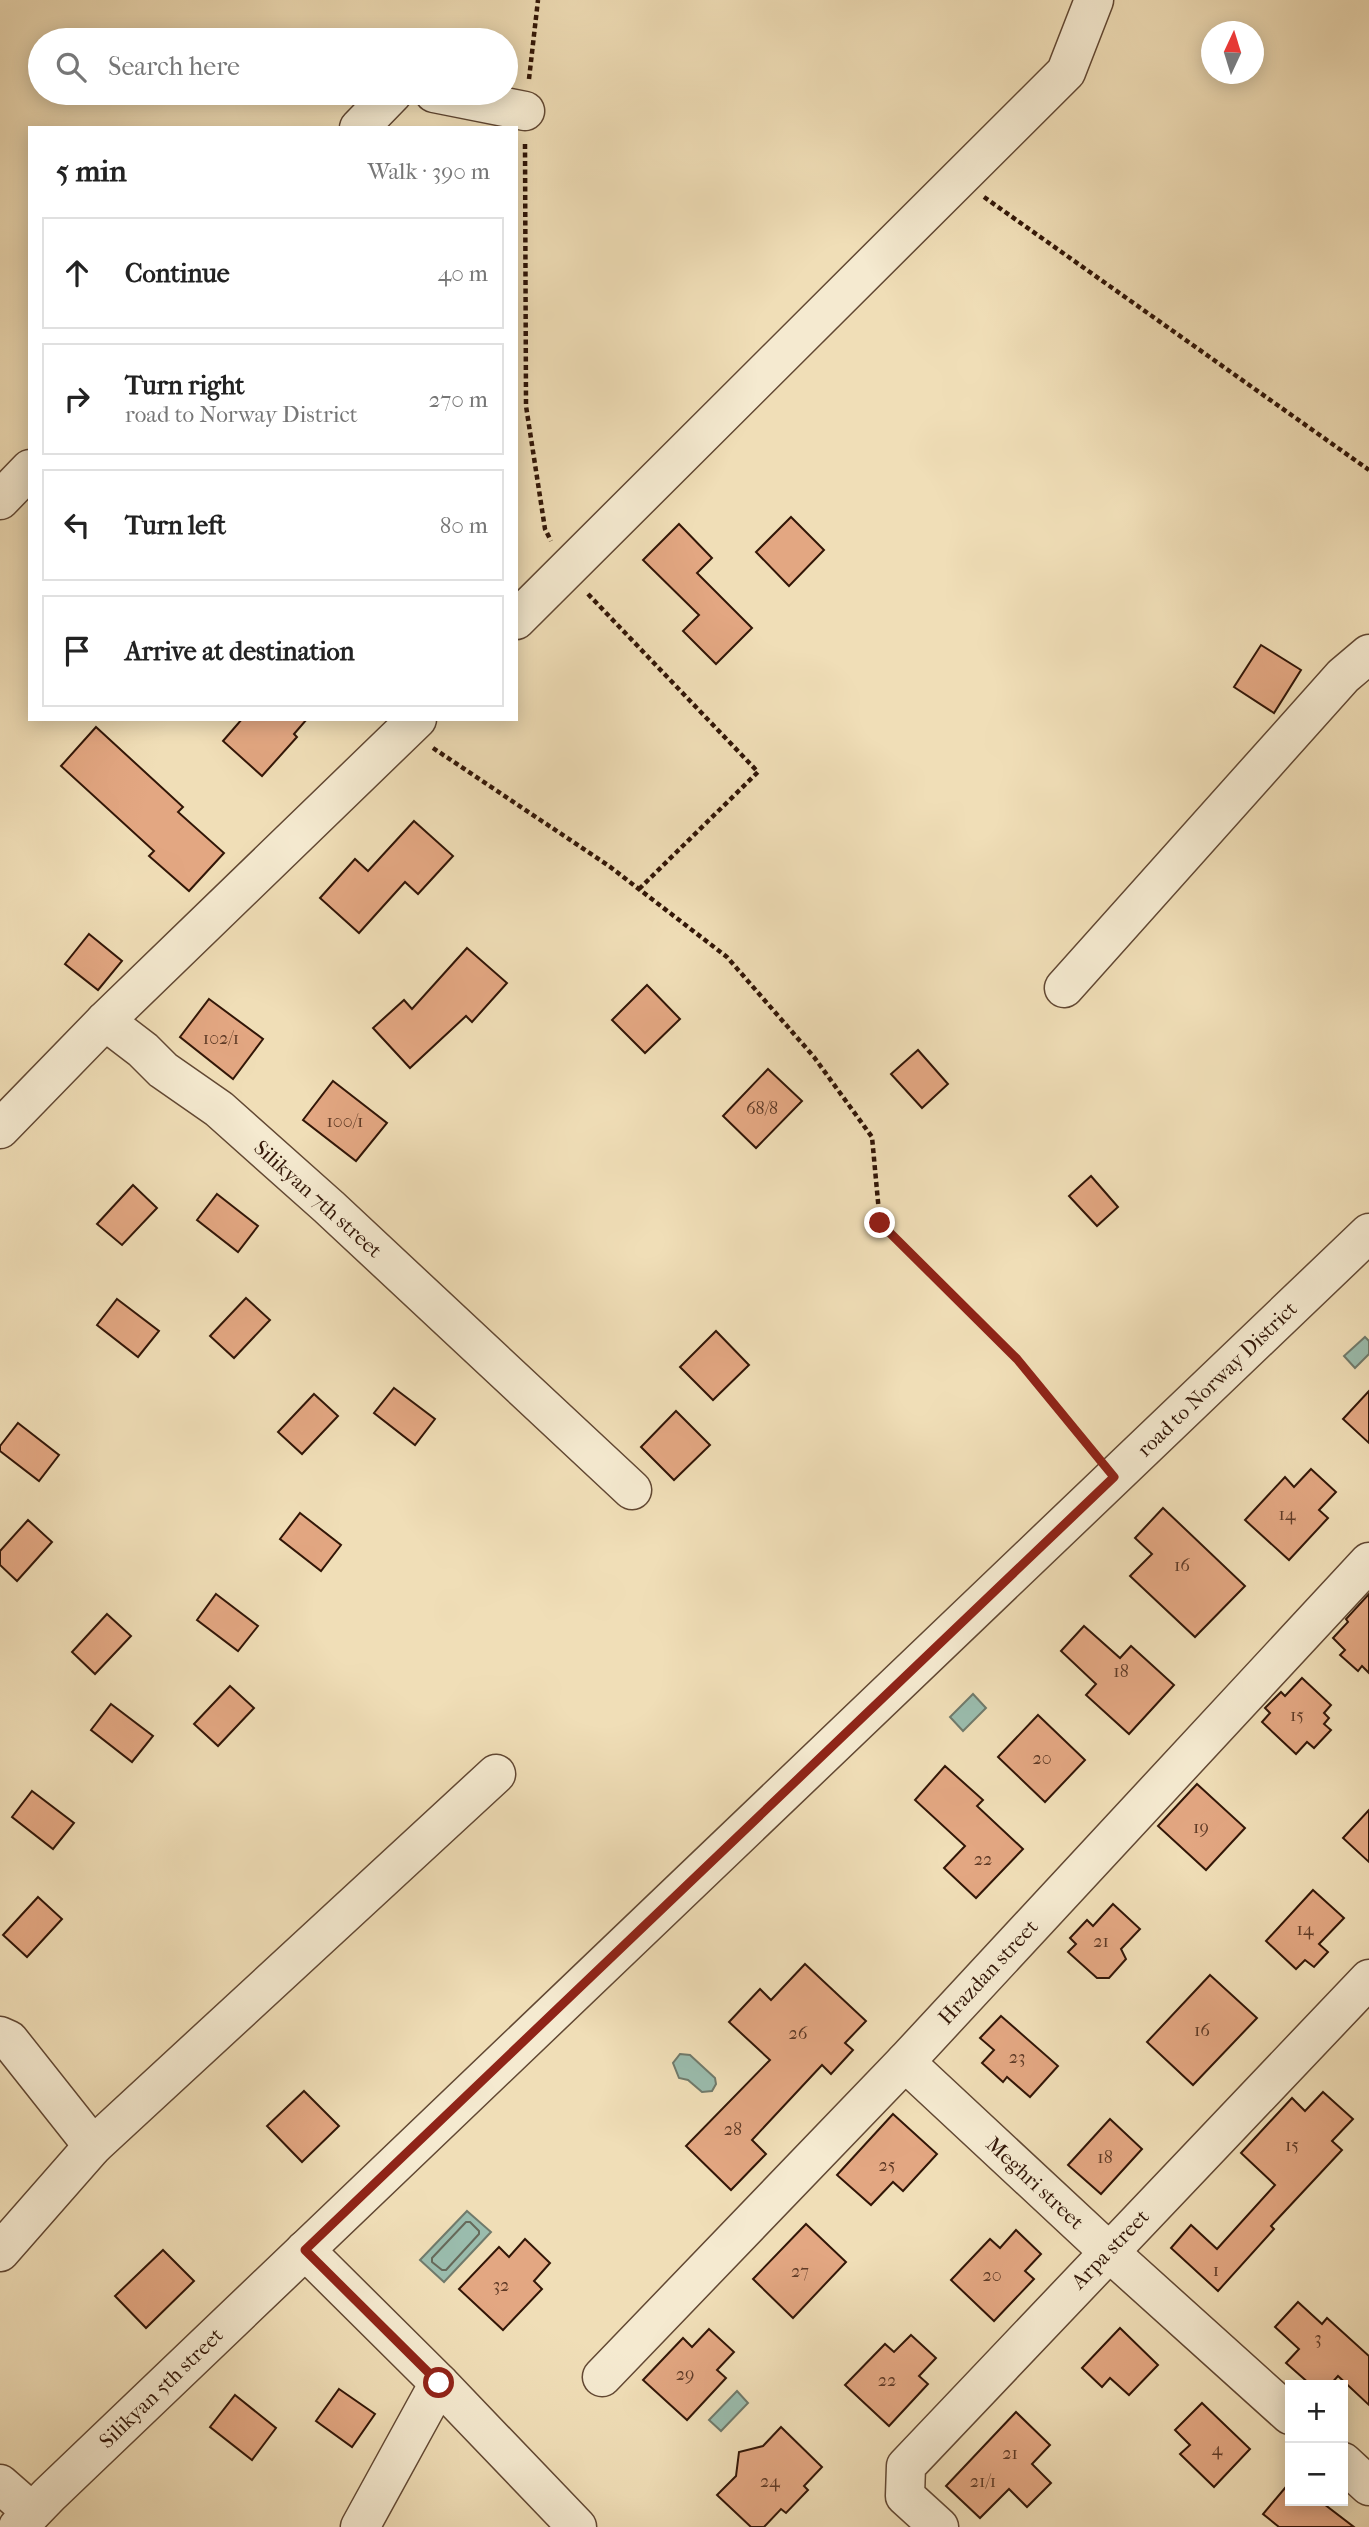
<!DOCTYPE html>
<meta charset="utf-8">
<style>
body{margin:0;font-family:"IM FELL French Canon",serif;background:#f2f2f2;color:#222}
.controls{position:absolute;right:21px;bottom:21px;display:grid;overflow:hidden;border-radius:0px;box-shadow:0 4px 18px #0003}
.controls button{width:63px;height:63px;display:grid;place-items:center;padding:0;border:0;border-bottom:2px solid #e0e0e0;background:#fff;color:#222;font:35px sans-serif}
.compass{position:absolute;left:1201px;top:21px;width:63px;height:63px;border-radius:50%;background:#fff;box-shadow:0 4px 18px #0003;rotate:4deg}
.stop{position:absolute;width:21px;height:21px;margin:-16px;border:5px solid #8f2418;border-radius:50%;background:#fff}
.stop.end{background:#8f2418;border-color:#fff;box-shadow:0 2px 7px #0008}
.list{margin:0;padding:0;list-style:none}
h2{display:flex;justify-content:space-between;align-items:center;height:91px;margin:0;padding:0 28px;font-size:30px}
h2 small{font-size:23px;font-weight:400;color:#767676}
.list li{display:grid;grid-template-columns:46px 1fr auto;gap:21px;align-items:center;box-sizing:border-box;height:112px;margin:0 14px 14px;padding:0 14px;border:2px solid #e0e0e0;border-radius:0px}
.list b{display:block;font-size:26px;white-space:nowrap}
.list p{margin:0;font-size:23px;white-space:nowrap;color:#767676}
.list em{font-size:23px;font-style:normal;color:#767676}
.icon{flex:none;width:38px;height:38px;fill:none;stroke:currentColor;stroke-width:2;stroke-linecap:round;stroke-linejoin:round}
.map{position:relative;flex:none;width:1369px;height:2527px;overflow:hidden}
.search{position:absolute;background:#fff;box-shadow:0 4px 18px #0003;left:28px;top:28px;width:490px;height:77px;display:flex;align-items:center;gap:18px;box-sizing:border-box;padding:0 24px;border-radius:38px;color:#767676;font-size:26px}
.panel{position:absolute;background:#fff;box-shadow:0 4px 18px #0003;left:28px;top:126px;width:490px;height:595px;border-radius:0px}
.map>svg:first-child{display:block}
.water{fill:#9abcad;stroke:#707a6b;stroke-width:2}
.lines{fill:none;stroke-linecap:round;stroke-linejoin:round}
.shore{stroke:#66695a;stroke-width:2}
.building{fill:#e3a782;stroke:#321607;stroke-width:2}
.minor-casing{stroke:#624833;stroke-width:41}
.path{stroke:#321607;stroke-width:4.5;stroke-dasharray:5 3.5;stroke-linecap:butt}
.minor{stroke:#f5ead0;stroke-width:38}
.route{stroke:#8f2418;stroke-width:9}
.labels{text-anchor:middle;stroke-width:5;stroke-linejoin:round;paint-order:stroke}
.number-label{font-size:18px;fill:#5e3a26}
.street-label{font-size:21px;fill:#321607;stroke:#f5ead0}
</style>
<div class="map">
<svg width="1369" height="2527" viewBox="0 0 1369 2527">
<rect width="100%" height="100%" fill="#f0deb7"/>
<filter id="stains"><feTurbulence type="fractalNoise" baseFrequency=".00286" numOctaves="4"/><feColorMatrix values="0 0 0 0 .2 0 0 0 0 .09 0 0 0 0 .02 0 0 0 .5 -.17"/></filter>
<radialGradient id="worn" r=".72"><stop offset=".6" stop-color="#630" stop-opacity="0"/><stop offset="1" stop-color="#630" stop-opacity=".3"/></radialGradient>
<g class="water">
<path d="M 1365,1337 L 1369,1341 L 1369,1354 L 1355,1368 L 1344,1356 Z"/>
<path d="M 973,1694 L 986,1708 L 963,1731 L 950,1717 Z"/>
<path d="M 680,2054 L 690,2055 L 715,2078 L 716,2084 L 712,2091 L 702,2092 L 688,2080 L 679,2078 L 673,2063 Z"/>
<path d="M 467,2211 L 491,2232 L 444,2282 L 420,2260 Z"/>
<path d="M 737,2391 L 748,2403 L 721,2431 L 709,2420 Z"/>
</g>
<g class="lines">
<path class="shore" d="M 466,2222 L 470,2222 L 479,2231 L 479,2234 L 446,2270 L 442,2270 L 432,2262 L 432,2258 Z"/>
</g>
<g class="building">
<path d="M 791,517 L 824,550 L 789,586 L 756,552 Z"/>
<path d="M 679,524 L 712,558 L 697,573 L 752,628 L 716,664 L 683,631 L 699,615 L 643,560 Z"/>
<path d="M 1261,645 L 1301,670 L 1274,713 L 1234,687 Z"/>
<path d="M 242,719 L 307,719 L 294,734 L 297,737 L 262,776 L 223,741 Z"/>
<path d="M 96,727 L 183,807 L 178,812 L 224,853 L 189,891 L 149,856 L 154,851 L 61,766 Z"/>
<path d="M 414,821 L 453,856 L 418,894 L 405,882 L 359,933 L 320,898 L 355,859 L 368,871 Z"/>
<path d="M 89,934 L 122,961 L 98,990 L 65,964 Z"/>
<path d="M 467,948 L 507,983 L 472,1022 L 466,1016 L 410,1068 L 373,1028 L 404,1000 L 412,1009 Z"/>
<path d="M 647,985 L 680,1019 L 645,1053 L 612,1020 Z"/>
<path d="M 209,999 L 263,1039 L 233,1079 L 180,1037 Z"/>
<path d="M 918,1050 L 948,1084 L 922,1108 L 891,1074 Z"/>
<path d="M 768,1069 L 802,1101 L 756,1148 L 723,1116 Z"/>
<path d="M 333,1081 L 387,1123 L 356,1161 L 303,1120 Z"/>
<path d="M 1091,1176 L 1118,1207 L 1097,1226 L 1069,1196 Z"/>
<path d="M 133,1185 L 157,1208 L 122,1245 L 97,1224 Z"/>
<path d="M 217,1194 L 258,1226 L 238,1252 L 197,1220 Z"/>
<path d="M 246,1298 L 270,1320 L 234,1358 L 210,1336 Z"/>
<path d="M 117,1299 L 159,1331 L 138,1357 L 97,1325 Z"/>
<path d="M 716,1331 L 749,1365 L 713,1400 L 680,1367 Z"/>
<path d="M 394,1388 L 435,1419 L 415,1445 L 374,1413 Z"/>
<path d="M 1369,1391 L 1369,1443 L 1343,1419 Z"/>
<path d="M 314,1394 L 338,1416 L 302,1454 L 278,1432 Z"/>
<path d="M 676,1411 L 710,1445 L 674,1480 L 641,1447 Z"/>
<path d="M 18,1423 L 59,1455 L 39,1481 L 0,1451 L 0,1446 Z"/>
<path d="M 1311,1469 L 1336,1492 L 1319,1510 L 1328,1518 L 1289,1560 L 1245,1520 L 1285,1477 L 1294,1487 Z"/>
<path d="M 1163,1508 L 1245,1586 L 1195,1637 L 1130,1576 L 1152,1554 L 1135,1538 Z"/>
<path d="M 300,1513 L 341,1545 L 321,1571 L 280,1539 Z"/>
<path d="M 28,1520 L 52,1542 L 17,1581 L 0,1565 L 0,1551 Z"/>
<path d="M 216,1594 L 258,1626 L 238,1651 L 197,1620 Z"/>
<path d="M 1369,1594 L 1369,1673 L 1362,1666 L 1358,1671 L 1340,1655 L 1345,1650 L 1333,1638 L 1348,1622 L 1346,1619 Z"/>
<path d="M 107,1614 L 131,1636 L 95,1674 L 72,1652 Z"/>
<path d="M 1084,1626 L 1120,1658 L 1131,1646 L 1174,1685 L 1129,1734 L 1086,1695 L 1096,1684 L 1061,1651 Z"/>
<path d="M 1302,1678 L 1331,1705 L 1324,1713 L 1329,1718 L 1324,1724 L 1331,1730 L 1314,1748 L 1307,1742 L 1296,1754 L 1262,1722 L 1270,1713 L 1265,1708 L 1281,1692 L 1285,1696 Z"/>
<path d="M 230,1686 L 254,1708 L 218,1746 L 194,1724 Z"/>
<path d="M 111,1704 L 153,1736 L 132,1762 L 91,1730 Z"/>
<path d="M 1038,1715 L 1085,1760 L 1045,1802 L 998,1757 Z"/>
<path d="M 945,1766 L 983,1800 L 977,1806 L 1023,1849 L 976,1898 L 944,1868 L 965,1846 L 915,1800 Z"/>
<path d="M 1197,1784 L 1245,1828 L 1206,1870 L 1158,1826 Z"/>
<path d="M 32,1791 L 74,1823 L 53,1849 L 12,1817 Z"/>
<path d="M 1369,1810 L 1369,1862 L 1343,1838 Z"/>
<path d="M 1313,1890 L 1344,1918 L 1319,1944 L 1328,1952 L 1314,1967 L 1305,1960 L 1296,1969 L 1266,1941 Z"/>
<path d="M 38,1897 L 62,1919 L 27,1957 L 3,1935 Z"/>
<path d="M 1113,1904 L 1140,1929 L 1121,1949 L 1126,1959 L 1109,1978 L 1097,1978 L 1068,1952 L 1076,1944 L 1070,1938 L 1087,1920 L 1093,1926 Z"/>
<path d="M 805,1964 L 866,2021 L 845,2043 L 853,2050 L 831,2074 L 822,2065 L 752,2140 L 766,2154 L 731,2190 L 686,2146 L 770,2060 L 729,2022 L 760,1989 L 771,2000 Z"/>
<path d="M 1210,1975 L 1257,2018 L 1193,2085 L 1147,2042 Z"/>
<path d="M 1001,2016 L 1058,2066 L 1030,2097 L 1007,2077 L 1003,2082 L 982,2063 L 994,2050 L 980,2038 Z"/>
<path d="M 304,2091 L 339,2126 L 302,2162 L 267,2126 Z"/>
<path d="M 1323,2092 L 1353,2119 L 1332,2141 L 1342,2150 L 1271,2226 L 1274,2229 L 1218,2291 L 1171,2248 L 1191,2225 L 1217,2249 L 1275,2185 L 1241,2153 L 1292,2098 L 1305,2111 Z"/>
<path d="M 893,2114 L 937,2154 L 903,2191 L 893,2182 L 871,2205 L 837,2175 Z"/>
<path d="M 1110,2119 L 1142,2149 L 1101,2194 L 1068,2165 Z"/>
<path d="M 806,2224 L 846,2262 L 793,2318 L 753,2279 Z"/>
<path d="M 1016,2230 L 1041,2254 L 1025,2271 L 1034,2279 L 994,2321 L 951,2280 L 990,2239 L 1000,2248 Z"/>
<path d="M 525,2239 L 550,2263 L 534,2281 L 542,2289 L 503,2330 L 459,2289 L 499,2247 L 509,2257 Z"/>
<path d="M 163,2250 L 194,2281 L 146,2328 L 115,2296 Z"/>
<path d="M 1298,2302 L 1322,2324 L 1327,2318 L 1369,2356 L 1369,2405 L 1338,2376 L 1330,2385 L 1311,2385 L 1286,2363 L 1299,2349 L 1275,2327 Z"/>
<path d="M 1120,2328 L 1158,2365 L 1129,2395 L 1110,2378 L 1102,2387 L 1082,2368 Z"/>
<path d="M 709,2329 L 734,2352 L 717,2370 L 726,2378 L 687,2420 L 643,2380 L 683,2338 L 692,2347 Z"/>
<path d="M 911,2335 L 936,2358 L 919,2376 L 928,2384 L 889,2426 L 845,2385 L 885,2344 L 894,2352 Z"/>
<path d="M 339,2389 L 375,2414 L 352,2447 L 316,2421 Z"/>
<path d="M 235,2395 L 276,2428 L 252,2460 L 210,2427 Z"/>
<path d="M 1202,2403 L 1250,2449 L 1214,2487 L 1180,2454 L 1190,2445 L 1175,2430 Z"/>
<path d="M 1016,2412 L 1050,2445 L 1032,2464 L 1051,2483 L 1027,2507 L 1009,2489 L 980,2518 L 946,2486 Z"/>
<path d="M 781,2427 L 822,2467 L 804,2486 L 808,2490 L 786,2513 L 781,2509 L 764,2527 L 751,2527 L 717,2495 L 736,2476 L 739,2452 L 763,2446 Z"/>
<path d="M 1285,2488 L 1290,2492 L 1290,2501 L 1320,2501 L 1354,2527 L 1279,2527 L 1263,2514 Z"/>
</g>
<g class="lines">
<g class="minor-casing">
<g id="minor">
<path d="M 434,93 L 525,111"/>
<path d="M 359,128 L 393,93"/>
<path d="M 0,500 L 30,469"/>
<path d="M 516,620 L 1066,72 L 1094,0"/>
<path d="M 1064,988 L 1343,676 L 1369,654"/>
<path d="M 105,1021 L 143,1050 L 163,1070 L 219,1109 L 329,1207 L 632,1490"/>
<path d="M 0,1129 L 105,1021 L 417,719"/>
<path d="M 0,2036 L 9,2040 L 93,2146"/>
<path d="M 905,2062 L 1108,2251 L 1290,2415"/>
<path d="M 305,2250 L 439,2383 L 577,2527"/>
<path d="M 0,2252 L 93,2146 L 496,1774"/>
<path d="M 602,2377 L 905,2062 L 1369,1562"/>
<path d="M 1343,2462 L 1369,2486"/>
<path d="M 0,2484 L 32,2512"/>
<path d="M 18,2527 L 49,2495 L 1369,1233"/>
<path d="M 360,2527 L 439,2383"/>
<path d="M 939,2527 L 905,2496 L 906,2466 L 1369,1979"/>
</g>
</g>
<g class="path">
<path d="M 529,79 L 538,0"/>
<path d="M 525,144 L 526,406 L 545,529 L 551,541"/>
<path d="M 984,197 L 1369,470"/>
<path d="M 588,594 L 758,772 L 639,889"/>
<path d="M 433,748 L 609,866 L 727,957 L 814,1057 L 872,1137 L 880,1223 L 1017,1359 L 1093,1452"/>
</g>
<use href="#minor" class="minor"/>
</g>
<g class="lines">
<path class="route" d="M 439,2383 L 305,2250 L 1114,1477 L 1017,1359 L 880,1223"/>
</g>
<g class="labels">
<g class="number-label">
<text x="221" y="1044">102/1</text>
<text x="762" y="1114">68/8</text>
<text x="345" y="1127">100/1</text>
<text x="1287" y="1520">14</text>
<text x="1182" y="1571">16</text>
<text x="1121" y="1677">18</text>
<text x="1297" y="1721">15</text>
<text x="1042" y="1764">20</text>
<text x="1201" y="1833">19</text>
<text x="983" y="1865">22</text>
<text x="1305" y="1935">14</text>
<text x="1101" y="1947">21</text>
<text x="1202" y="2036">16</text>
<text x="798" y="2039">26</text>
<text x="1017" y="2063">23</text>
<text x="733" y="2135">28</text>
<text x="1292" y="2151">15</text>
<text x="1105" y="2163">18</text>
<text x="887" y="2171">25</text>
<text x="1216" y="2276">1</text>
<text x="800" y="2277">27</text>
<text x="992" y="2281">20</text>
<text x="501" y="2291">32</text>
<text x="1318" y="2344">3</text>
<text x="685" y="2380">29</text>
<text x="887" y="2386">22</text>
<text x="1217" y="2455">4</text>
<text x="1010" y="2459">21</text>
<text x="770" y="2487">24</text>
<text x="983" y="2487">21/1</text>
</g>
<g class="street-label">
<text transform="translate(318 1199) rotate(42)" y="7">Silikyan 7th street</text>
<text transform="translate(1217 1379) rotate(-44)" y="7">road to Norway District</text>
<text transform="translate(988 1972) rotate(-47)" y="7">Hrazdan street</text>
<text transform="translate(1035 2183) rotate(43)" y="7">Meghri street</text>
<text transform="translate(1110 2249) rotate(-46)" y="7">Arpa street</text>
<text transform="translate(161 2388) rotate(-44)" y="7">Silikyan 5th street</text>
</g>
</g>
<rect width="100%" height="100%" filter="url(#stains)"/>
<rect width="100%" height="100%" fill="url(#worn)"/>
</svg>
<div class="controls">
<button>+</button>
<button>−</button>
</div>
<svg class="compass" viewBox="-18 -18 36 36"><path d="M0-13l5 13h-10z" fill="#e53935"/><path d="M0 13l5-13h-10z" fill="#767676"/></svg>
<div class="stop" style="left:439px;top:2383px"></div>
<div class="stop end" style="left:880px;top:1223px"></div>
<div class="search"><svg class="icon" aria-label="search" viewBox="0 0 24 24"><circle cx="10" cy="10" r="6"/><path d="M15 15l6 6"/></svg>Search here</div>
<section class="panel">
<h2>5 min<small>Walk · 390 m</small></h2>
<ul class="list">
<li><svg class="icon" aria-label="ahead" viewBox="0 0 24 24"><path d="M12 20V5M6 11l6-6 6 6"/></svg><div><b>Continue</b></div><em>40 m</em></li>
<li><svg class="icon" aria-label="right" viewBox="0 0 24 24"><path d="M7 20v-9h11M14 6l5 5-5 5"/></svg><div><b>Turn right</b><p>road to Norway District</p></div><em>270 m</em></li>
<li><svg class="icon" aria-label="left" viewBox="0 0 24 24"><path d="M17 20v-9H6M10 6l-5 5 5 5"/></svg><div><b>Turn left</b></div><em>80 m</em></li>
<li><svg class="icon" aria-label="arrive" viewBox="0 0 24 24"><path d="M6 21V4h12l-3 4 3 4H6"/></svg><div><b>Arrive at destination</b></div></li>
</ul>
</section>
</div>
